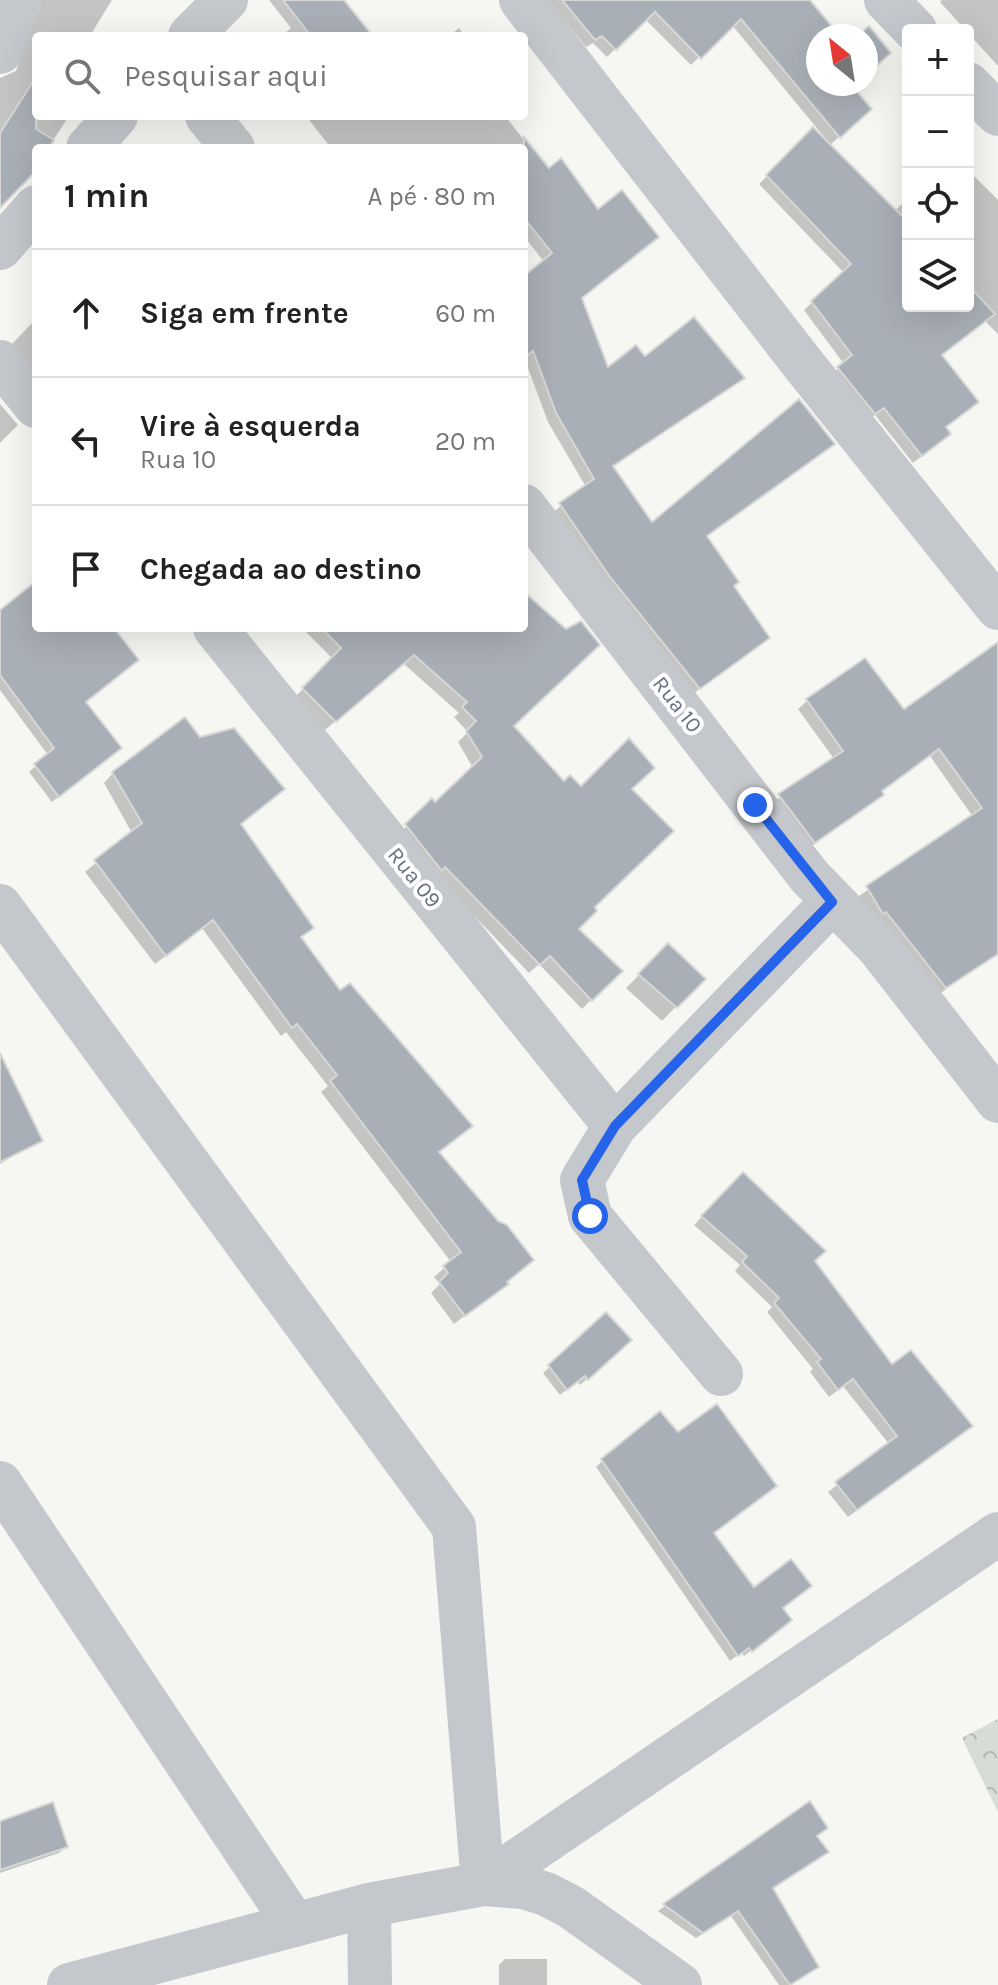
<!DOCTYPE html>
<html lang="pt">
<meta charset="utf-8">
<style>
body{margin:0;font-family:Karla,sans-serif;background:#f6f6f6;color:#222}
.controls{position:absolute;right:24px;top:24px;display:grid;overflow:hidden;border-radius:8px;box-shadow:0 8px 32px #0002}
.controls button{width:72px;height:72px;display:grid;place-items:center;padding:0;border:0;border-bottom:2px solid #e0e0e0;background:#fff;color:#222;font:40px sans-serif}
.compass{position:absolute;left:806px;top:24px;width:72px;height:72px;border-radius:50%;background:#fff;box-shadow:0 8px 32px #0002;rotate:330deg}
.stop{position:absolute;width:24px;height:24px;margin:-18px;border:6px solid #2563eb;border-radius:50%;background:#fff}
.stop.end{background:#2563eb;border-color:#fff;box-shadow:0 2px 8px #0008}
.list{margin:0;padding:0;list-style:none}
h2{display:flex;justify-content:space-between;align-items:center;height:104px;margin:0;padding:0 32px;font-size:34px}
h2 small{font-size:26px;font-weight:400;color:#767676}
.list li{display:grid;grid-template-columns:52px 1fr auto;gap:24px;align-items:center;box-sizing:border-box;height:128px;padding:0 32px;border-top:2px solid #e0e0e0}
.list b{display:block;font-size:30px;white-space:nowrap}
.list p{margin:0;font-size:26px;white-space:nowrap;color:#767676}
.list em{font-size:26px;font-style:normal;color:#767676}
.icon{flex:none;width:44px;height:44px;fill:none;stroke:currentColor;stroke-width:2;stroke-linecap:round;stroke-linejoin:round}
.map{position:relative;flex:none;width:998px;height:1985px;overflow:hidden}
.search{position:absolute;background:#fff;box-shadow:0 8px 32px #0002;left:32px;top:32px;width:496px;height:88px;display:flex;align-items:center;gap:20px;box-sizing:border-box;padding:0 28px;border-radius:8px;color:#767676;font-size:30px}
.panel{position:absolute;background:#fff;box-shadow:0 8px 32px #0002;left:32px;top:144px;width:496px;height:488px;border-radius:8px}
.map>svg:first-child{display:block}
.forest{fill:url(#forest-crowns)}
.shadow{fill:#0003}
.building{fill:#a9afb6;stroke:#d7d8d6;stroke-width:2}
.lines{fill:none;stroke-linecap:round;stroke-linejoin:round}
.minor{stroke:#c4c7cb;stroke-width:44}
.route{stroke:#2563eb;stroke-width:10}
.labels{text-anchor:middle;stroke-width:8;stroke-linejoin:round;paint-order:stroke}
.street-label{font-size:22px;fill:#667283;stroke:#fff}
</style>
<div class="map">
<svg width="998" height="1985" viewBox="0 0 998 1985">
<defs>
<pattern id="forest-crowns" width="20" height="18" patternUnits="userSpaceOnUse" patternTransform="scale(2)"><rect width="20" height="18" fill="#d7ddd4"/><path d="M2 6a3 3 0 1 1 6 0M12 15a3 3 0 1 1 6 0" fill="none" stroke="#b2b8b1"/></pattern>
</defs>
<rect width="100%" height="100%" fill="#f6f6f3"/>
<path class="forest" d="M 998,1719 L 998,1812 L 962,1738 Z"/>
<g class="shadow">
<path d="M 35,0 L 112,0 L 91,34 L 94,36 L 36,36 L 36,116 L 69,116 L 48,148 L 36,148 L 33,171 L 0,191 L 0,78 L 16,71 L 38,6 Z"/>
<path d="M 269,0 L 342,0 L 371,36 L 281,36 L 291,28 Z"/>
<path d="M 548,0 L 807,0 L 837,36 L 818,36 L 818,84 L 854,84 L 851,87 L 861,117 L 829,146 L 894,211 L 908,199 L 908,306 L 968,306 L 968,170 L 998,200 L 998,334 L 985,321 L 940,356 L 944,428 L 940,442 L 913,463 L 875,415 L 866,421 L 830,376 L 844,364 L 804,310 L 844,273 L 759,184 L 813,130 L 823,140 L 825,138 L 732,25 L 691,65 L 645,19 L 607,57 L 593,43 L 586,47 Z"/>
<path d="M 942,0 L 998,0 L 998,66 L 940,2 Z"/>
<path d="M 459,28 L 465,36 L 449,36 Z"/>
<path d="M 306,116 L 505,116 L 548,170 L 580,299 L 607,370 L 645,359 L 742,378 L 612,468 L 651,525 L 832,444 L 705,538 L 759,646 L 691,695 L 552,513 L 586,487 L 548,422 L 524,357 L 524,278 L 544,262 L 524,236 L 524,148 L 331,148 Z"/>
<path d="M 36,319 L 36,384 L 11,345 Z"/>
<path d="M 0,404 L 18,425 L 0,443 Z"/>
<path d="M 36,581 L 36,628 L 111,628 L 84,702 L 112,755 L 52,802 L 29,772 L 48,755 L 0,690 L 0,610 Z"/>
<path d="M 524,595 L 566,632 L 511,726 L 564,784 L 580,788 L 630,790 L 593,907 L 576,930 L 620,971 L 582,1009 L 539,964 L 529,973 L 397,835 L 473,768 L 458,742 L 468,732 L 454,717 L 459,713 L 403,663 L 325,730 L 294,698 L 333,659 L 302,628 L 524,628 Z"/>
<path d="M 998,644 L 998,954 L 936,996 L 859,896 L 973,817 L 930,756 L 880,793 L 873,803 L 806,850 L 771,804 L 834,759 L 798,709 L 807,701 L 864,661 L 904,712 Z"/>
<path d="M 199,740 L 282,789 L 239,825 L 312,928 L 300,939 L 340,993 L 470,1126 L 438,1153 L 506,1284 L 454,1324 L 431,1293 L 440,1284 L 434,1277 L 451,1262 L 321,1092 L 328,1086 L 286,1032 L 281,1036 L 202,928 L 155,964 L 85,872 L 132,833 L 104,783 L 113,773 Z"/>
<path d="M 668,946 L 703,979 L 662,1021 L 626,988 Z"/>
<path d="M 0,1108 L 41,1140 L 0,1164 Z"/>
<path d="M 743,1174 L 892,1367 L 970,1426 L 848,1517 L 828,1492 L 889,1444 L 843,1386 L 829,1397 L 810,1372 L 813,1369 L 767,1312 L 772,1307 L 735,1271 L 740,1265 L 694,1225 Z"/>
<path d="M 606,1315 L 623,1347 L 580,1385 L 577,1381 L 560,1395 L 543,1373 Z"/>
<path d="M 677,1435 L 712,1534 L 754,1590 L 781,1609 L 783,1626 L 744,1656 L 741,1652 L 730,1661 L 596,1467 L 602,1461 Z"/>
<path d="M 809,1804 L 826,1828 L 815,1837 L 827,1852 L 772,1890 L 810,1973 L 791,1985 L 779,1985 L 731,1916 L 696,1938 L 658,1911 Z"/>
<path d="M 0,1823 L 66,1847 L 59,1853 L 0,1873 Z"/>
<path d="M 505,1959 L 547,1959 L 547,1985 L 499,1985 L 499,1965 Z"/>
</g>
<g class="building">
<path d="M 283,0 L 344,0 L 373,36 L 311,36 Z"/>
<path d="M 562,0 L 810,0 L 840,36 L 818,36 L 818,84 L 856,84 L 853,87 L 872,109 L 840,138 L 741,19 L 701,59 L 655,12 L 616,50 L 602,36 L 595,40 Z"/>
<path d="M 869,26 L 891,53 L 866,75 L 866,36 L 857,36 Z"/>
<path d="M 36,77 L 36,129 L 54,140 L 49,148 L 36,148 L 35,172 L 0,208 L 0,133 Z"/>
<path d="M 813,127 L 908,222 L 908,306 L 968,306 L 968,285 L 995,314 L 942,355 L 979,402 L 946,427 L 951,434 L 922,456 L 884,408 L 875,414 L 837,367 L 852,355 L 811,301 L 851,264 L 766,175 Z"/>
<path d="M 524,137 L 549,168 L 561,158 L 598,209 L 622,190 L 659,237 L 582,298 L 608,367 L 636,345 L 645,356 L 694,317 L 745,378 L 613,466 L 652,522 L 799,399 L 835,444 L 707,536 L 739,582 L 734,586 L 770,638 L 700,689 L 610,577 L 559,503 L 594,479 L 556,413 L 533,351 L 524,358 L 524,276 L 552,253 L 524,218 Z"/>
<path d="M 36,581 L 36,628 L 114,628 L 139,660 L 86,702 L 122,748 L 59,797 L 34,764 L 54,748 L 0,675 L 0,610 Z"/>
<path d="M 524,592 L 566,629 L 581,621 L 600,645 L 514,726 L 564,781 L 570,775 L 581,786 L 629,738 L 655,768 L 632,789 L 674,831 L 595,907 L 597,911 L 579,929 L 623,971 L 592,1001 L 550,956 L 540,965 L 445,867 L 442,871 L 405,824 L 432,798 L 435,802 L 482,757 L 466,731 L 476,721 L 462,707 L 467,702 L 414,655 L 336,722 L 302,688 L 341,648 L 321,628 L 524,628 Z"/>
<path d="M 998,642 L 998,954 L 946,988 L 886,912 L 883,914 L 866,886 L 982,808 L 939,749 L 882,791 L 884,795 L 815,843 L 778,794 L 843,751 L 806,699 L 865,658 L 904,709 Z"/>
<path d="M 185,717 L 200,737 L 234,728 L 285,789 L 241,824 L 314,928 L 301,937 L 340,990 L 350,983 L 473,1126 L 439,1152 L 498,1221 L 507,1225 L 534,1260 L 507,1282 L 509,1284 L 465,1316 L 439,1282 L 448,1273 L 443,1266 L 461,1252 L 330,1081 L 337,1075 L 297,1024 L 292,1028 L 213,920 L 166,956 L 94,860 L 142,823 L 112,772 Z"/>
<path d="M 668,943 L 706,979 L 677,1008 L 638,974 Z"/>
<path d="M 0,1053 L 43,1141 L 0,1162 Z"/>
<path d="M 743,1172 L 826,1251 L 815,1261 L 892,1364 L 911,1350 L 973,1426 L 857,1510 L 835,1482 L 897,1436 L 853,1379 L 838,1390 L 817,1362 L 821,1359 L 774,1303 L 779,1298 L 742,1262 L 747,1256 L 701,1216 Z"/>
<path d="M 606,1312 L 632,1340 L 588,1380 L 585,1376 L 567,1390 L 548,1365 Z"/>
<path d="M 717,1404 L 777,1486 L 714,1533 L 754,1587 L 791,1559 L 812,1586 L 783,1608 L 792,1620 L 752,1652 L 749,1648 L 738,1656 L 601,1459 L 660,1411 L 678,1432 Z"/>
<path d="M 810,1801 L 828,1828 L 817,1836 L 829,1852 L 773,1888 L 819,1967 L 790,1985 L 738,1911 L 703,1933 L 663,1904 Z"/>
<path d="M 53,1802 L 68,1847 L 0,1870 L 0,1821 Z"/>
</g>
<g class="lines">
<g class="minor">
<path d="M 521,0 L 803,364 L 998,608"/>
<path d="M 886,0 L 915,30"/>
<path d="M 190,36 L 226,0"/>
<path d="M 0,52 L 20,0"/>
<path d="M 968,84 L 998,114"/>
<path d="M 207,116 L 233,148"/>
<path d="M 88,148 L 116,116"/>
<path d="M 0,248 L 36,207"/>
<path d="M 0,362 L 36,406"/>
<path d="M 524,506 L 809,876 L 879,948 L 998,1101"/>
<path d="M 215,628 L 615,1126"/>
<path d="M 0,906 L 454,1527 L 483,1884 L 998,1534"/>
<path d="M 721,1374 L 590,1216 L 582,1180 L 615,1126 L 832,902"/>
<path d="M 0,1483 L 295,1925"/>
<path d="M 369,1905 L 370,1985"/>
<path d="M 69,1985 L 369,1905 L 483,1884 L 523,1887 L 546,1894 L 571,1907 L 680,1985"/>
</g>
</g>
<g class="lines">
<path class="route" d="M 590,1216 L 582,1180 L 615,1126 L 832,902 L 755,805"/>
</g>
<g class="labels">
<g class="street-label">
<text transform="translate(678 704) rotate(52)" y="8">Rua 10</text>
<text transform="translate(415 877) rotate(51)" y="8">Rua 09</text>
</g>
</g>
</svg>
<div class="controls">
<button>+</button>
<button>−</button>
<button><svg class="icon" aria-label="locate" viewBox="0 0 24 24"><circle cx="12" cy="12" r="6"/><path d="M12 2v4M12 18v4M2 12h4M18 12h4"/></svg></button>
<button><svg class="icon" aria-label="layers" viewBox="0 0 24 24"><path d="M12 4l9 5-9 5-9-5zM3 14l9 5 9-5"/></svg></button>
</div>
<svg class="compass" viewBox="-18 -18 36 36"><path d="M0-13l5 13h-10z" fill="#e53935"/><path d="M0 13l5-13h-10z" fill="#767676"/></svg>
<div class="stop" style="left:590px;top:1216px"></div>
<div class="stop end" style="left:755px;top:805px"></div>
<div class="search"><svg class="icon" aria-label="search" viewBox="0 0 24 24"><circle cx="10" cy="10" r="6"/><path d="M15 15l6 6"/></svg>Pesquisar aqui</div>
<section class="panel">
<h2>1 min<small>A pé · 80 m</small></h2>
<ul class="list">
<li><svg class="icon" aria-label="ahead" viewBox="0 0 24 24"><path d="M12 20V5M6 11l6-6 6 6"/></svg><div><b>Siga em frente</b></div><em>60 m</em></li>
<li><svg class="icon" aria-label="left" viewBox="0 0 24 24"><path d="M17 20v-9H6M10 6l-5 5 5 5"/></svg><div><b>Vire à esquerda</b><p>Rua 10</p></div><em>20 m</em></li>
<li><svg class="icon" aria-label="arrive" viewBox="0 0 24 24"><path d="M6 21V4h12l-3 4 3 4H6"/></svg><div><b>Chegada ao destino</b></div></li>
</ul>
</section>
</div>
